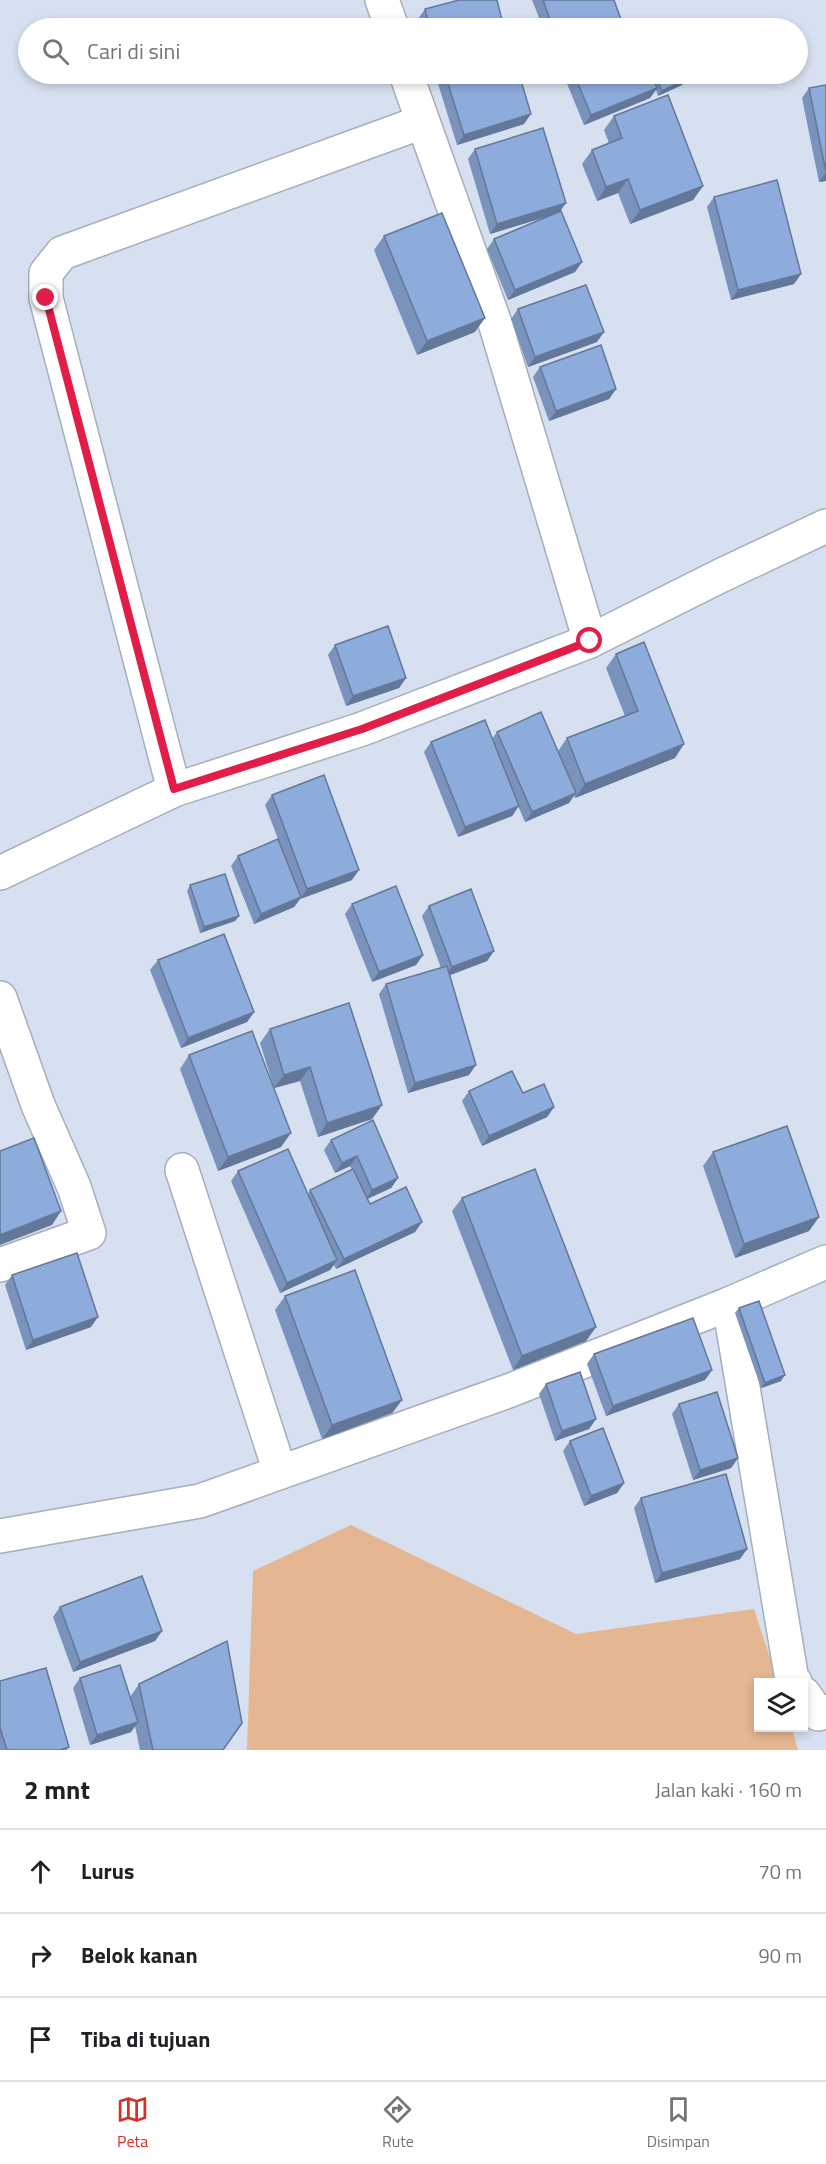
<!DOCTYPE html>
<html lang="id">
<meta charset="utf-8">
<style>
body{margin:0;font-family:"Titillium Web",sans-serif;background:#f2f2f2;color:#202124}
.controls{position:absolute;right:18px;bottom:18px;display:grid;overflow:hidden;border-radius:0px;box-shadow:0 3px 9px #0003}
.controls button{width:54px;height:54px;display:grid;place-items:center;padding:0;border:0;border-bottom:2px solid #e0e0e0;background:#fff;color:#202124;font:30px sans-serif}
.stop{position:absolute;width:18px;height:18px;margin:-14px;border:4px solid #e11d48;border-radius:50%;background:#fff}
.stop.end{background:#e11d48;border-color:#fff;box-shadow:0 2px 6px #0008}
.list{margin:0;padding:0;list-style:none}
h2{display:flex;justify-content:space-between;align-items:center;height:78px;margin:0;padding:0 24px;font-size:26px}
h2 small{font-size:20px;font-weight:400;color:#757577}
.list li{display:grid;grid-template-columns:39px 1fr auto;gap:18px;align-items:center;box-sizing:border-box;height:84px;padding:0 24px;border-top:2px solid #e0e0e0}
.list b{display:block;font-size:22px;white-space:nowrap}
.list em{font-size:20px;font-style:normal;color:#757577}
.icon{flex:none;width:33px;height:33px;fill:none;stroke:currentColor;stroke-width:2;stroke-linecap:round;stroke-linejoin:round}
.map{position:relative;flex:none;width:826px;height:1750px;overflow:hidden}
.search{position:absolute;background:#fff;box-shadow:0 3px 9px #0003;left:18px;right:18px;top:18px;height:66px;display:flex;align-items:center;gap:15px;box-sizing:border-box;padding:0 21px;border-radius:33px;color:#757577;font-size:22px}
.sheet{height:330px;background:#fff}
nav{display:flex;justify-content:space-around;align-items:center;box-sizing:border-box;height:84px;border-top:2px solid #e0e0e0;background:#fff;font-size:16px;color:#757577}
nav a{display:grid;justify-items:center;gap:3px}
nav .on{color:#d93025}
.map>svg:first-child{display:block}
.green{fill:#e4b692}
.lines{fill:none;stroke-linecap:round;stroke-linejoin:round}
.minor-casing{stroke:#a4aebd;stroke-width:36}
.tertiary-casing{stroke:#a4aebd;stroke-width:36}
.minor{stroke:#fff;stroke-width:33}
.tertiary{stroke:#fff;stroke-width:33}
.wall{fill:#7993bc}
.shaded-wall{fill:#637899}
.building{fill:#8dabdb;stroke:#637899;stroke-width:1.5}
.route{stroke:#e11d48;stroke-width:8}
</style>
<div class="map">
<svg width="826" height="1750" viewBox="0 0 826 1750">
<rect width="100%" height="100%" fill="#d6e0f0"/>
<path class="green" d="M 351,1525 L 576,1634 L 754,1609 L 778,1682 L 758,1682 L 758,1728 L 792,1728 L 798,1750 L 247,1750 L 253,1571 Z"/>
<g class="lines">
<g class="minor-casing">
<g id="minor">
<path d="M 382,0 L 392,28"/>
<path d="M 406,74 L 496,326 L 590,641"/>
<path d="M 174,790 L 46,298 L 46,273 L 62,253 L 422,122"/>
<path d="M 0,998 L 38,1105 L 74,1187 L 89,1233 L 0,1265"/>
<path d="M 182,1170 L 280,1472"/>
<path d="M 729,1304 L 792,1680 L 795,1682"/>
<path d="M 0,1536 L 200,1501 L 511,1390 L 729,1304 L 826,1262"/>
<path d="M 804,1694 L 818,1714 L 826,1712"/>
</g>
</g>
<g class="tertiary-casing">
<path id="tertiary" d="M 0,873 L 174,790 L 362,729 L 590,641 L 722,575 L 826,526"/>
</g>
<use href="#minor" class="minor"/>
<use href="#tertiary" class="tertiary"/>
</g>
<g class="wall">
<path d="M 532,0 L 614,0 L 624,28 L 543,28 Z"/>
<path d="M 425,9 L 504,28 L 420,28 L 418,19 Z"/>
<path d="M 435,74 L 519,74 L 524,124 L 457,145 Z"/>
<path d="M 563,74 L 683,74 L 685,80 L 682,85 L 658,96 L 656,90 L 650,98 L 584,125 Z"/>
<path d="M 826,85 L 826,181 L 819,182 L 802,98 L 809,88 Z"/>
<path d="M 614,116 L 703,186 L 693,200 L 630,224 L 618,193 L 597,201 L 582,164 L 592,150 L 609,143 L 604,130 Z"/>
<path d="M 475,149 L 560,212 L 582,262 L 575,272 L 508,300 L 487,249 L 494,239 L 552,215 L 490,234 L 468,159 Z"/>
<path d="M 714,197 L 801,274 L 794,284 L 731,300 L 707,207 Z"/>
<path d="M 384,236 L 475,332 L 417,355 L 374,250 Z"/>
<path d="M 518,309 L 597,342 L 528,367 L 511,319 Z"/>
<path d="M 540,367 L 616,389 L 609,399 L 549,421 L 533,377 Z"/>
<path d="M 335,645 L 406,678 L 399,688 L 346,706 L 328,655 Z"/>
<path d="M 616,654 L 675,758 L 575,798 L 574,795 L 569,803 L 525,822 L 518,806 L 512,816 L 458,837 L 424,752 L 431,742 L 492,739 L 497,732 L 558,751 L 567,738 L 625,716 L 606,668 Z"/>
<path d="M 272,795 L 352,880 L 300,899 L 294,907 L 254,924 L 231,866 L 238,856 L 278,839 L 265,805 Z"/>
<path d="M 190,885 L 239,916 L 235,921 L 200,933 L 187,891 Z"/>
<path d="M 352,904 L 423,955 L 416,965 L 372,982 L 345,914 Z"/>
<path d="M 429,906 L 494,951 L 487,961 L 450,975 L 469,1075 L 408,1093 L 379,994 L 386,984 L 441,968 L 422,916 Z"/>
<path d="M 158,960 L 254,1012 L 247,1022 L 181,1048 L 150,970 Z"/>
<path d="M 270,1029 L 382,1105 L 372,1119 L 318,1137 L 300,1081 L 274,1088 L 260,1043 Z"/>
<path d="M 189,1055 L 281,1147 L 218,1171 L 180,1069 Z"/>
<path d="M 469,1091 L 523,1093 L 554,1107 L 547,1117 L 482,1146 L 462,1101 Z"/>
<path d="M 331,1140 L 398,1178 L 391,1188 L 367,1199 L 370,1204 L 422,1222 L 415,1232 L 336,1269 L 334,1265 L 330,1270 L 280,1293 L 231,1181 L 238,1171 L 308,1194 L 310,1190 L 352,1170 L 350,1166 L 335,1173 L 324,1150 Z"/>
<path d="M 713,1152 L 819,1217 L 809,1231 L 735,1258 L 703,1166 Z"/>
<path d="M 462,1198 L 596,1327 L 586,1341 L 513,1370 L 452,1211 Z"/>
<path d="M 12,1275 L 91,1327 L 26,1350 L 5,1285 Z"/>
<path d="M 285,1296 L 402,1400 L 392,1413 L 322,1439 L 275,1310 Z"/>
<path d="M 739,1308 L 781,1381 L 761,1388 L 735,1313 Z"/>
<path d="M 594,1354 L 712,1370 L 705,1380 L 606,1416 L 587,1364 Z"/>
<path d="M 546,1384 L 596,1419 L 589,1429 L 555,1441 L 539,1394 Z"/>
<path d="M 679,1404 L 738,1458 L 731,1468 L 693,1480 L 672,1414 Z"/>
<path d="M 570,1441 L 624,1483 L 617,1493 L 584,1506 L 563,1451 Z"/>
<path d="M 641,1498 L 747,1549 L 740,1559 L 655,1583 L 634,1508 Z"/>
<path d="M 60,1607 L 162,1631 L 155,1641 L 73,1672 L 53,1617 Z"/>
<path d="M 80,1678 L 130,1697 L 139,1684 L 223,1750 L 140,1750 L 135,1726 L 131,1732 L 90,1745 L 73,1688 Z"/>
<path d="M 0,1681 L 69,1747 L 67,1750 L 0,1750 Z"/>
</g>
<g class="shaded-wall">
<path d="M 685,80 L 682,85 L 658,96 L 662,91 Z"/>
<path d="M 657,88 L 650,98 L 584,125 L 591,115 Z"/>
<path d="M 531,114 L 524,124 L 457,145 L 464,135 Z"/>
<path d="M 826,172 L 826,181 L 819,182 Z"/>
<path d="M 628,179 L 618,193 L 597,201 L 606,187 Z"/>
<path d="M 703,186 L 693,200 L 630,224 L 640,210 Z"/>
<path d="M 566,203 L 559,213 L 490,234 L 497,224 Z"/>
<path d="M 582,262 L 575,272 L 508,300 L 515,290 Z"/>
<path d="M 801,274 L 794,284 L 731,300 L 738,290 Z"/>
<path d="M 485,318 L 475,332 L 417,355 L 427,341 Z"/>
<path d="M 604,332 L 597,342 L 528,367 L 535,357 Z"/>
<path d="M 616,389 L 609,399 L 549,421 L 556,411 Z"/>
<path d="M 406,678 L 399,688 L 346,706 L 353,696 Z"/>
<path d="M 684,744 L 675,758 L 575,798 L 585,784 Z"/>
<path d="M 576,793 L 569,803 L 525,822 L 532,812 Z"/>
<path d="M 519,806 L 512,816 L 458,837 L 465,827 Z"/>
<path d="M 359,870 L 352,880 L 300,899 L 294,907 L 254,924 L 261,914 L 301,898 L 307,889 Z"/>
<path d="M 239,916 L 235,921 L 200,933 L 204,927 Z"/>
<path d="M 494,951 L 487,961 L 445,977 L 452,967 Z"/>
<path d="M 423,955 L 416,965 L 372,982 L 379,972 Z"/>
<path d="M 254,1012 L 247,1022 L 181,1048 L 188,1038 Z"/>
<path d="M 476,1065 L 469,1075 L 408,1093 L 415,1083 Z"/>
<path d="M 310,1067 L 300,1081 L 274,1088 L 284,1075 Z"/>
<path d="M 382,1105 L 372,1119 L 318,1137 L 327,1123 Z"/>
<path d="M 554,1107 L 547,1117 L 482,1146 L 489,1136 Z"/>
<path d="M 291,1133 L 281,1147 L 218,1171 L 228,1157 Z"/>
<path d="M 357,1156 L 350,1166 L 335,1173 L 342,1163 Z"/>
<path d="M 398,1178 L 391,1188 L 365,1200 L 372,1190 Z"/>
<path d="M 61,1211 L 52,1225 L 0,1245 L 0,1235 Z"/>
<path d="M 819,1217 L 809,1231 L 735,1258 L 744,1244 Z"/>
<path d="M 422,1222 L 415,1232 L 336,1269 L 344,1259 Z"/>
<path d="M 337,1260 L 330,1270 L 280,1293 L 287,1283 Z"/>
<path d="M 98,1317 L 91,1327 L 26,1350 L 33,1340 Z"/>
<path d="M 596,1327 L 586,1341 L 513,1370 L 522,1356 Z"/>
<path d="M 712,1370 L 705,1380 L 606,1416 L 613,1406 Z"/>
<path d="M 785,1375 L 781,1381 L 761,1388 L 765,1383 Z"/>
<path d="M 402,1400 L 392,1413 L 322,1439 L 332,1425 Z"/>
<path d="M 596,1419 L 589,1429 L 555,1441 L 562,1431 Z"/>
<path d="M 738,1458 L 731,1468 L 693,1480 L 700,1470 Z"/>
<path d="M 624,1483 L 617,1493 L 584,1506 L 591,1496 Z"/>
<path d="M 747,1549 L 740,1559 L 655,1583 L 662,1573 Z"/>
<path d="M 162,1631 L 155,1641 L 73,1672 L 80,1662 Z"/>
<path d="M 138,1722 L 131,1732 L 90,1745 L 97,1735 Z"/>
</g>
<g class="building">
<path d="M 459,0 L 497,0 L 504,28 L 430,28 L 425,9 Z"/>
<path d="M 543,0 L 614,0 L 624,28 L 553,28 Z"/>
<path d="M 659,20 L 663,28 L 638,28 Z"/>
<path d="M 445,74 L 519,74 L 531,114 L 464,135 Z"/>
<path d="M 574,74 L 651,74 L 657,88 L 591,115 Z"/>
<path d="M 655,74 L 683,74 L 685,80 L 662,91 Z"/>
<path d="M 826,85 L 826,172 L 809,88 Z"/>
<path d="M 668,95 L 703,186 L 640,210 L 628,179 L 606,187 L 592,150 L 622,138 L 614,116 Z"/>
<path d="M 543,128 L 566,203 L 497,224 L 475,149 Z"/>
<path d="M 777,180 L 801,274 L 738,290 L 714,197 Z"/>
<path d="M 561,211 L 582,262 L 515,290 L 494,239 Z"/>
<path d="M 442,213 L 485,318 L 427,341 L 384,236 Z"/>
<path d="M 586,285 L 604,332 L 535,357 L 518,309 Z"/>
<path d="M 601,345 L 616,389 L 556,411 L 540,367 Z"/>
<path d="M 388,626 L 406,678 L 353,696 L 335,645 Z"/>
<path d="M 644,642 L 684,744 L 585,784 L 567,738 L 638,711 L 616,654 Z"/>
<path d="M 541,712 L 576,793 L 532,812 L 497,732 Z"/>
<path d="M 485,720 L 519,806 L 465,827 L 431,742 Z"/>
<path d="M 324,775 L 359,870 L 307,889 L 272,795 Z"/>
<path d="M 278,839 L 301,897 L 261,914 L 238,856 Z"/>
<path d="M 225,874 L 239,916 L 204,927 L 190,885 Z"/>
<path d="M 396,886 L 423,955 L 379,972 L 352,904 Z"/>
<path d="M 471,889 L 494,951 L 452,967 L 429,906 Z"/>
<path d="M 224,934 L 254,1012 L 188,1038 L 158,960 Z"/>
<path d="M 447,966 L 476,1065 L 415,1083 L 386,984 Z"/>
<path d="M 349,1003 L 382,1105 L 327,1123 L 310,1067 L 284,1075 L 270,1029 Z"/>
<path d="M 252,1031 L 291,1133 L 228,1157 L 189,1055 Z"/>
<path d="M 512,1071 L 523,1093 L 544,1084 L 554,1107 L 489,1136 L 469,1091 Z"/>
<path d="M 373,1120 L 398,1178 L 372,1190 L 357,1156 L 342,1163 L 331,1140 Z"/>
<path d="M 787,1126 L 819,1217 L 744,1244 L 713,1152 Z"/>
<path d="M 34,1138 L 61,1211 L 0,1235 L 0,1151 Z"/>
<path d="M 288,1149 L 337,1260 L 287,1283 L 238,1171 Z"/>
<path d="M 353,1169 L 370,1204 L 406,1187 L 422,1222 L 344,1259 L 310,1190 Z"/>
<path d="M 535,1169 L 596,1327 L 522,1356 L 462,1198 Z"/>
<path d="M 77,1253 L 98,1317 L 33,1340 L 12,1275 Z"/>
<path d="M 355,1270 L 402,1400 L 332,1425 L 285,1296 Z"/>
<path d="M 759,1301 L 785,1375 L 765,1383 L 739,1308 Z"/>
<path d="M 693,1318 L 712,1370 L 613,1406 L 594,1354 Z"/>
<path d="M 580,1372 L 596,1419 L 562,1431 L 546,1384 Z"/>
<path d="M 717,1392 L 738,1458 L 700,1470 L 679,1404 Z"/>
<path d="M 603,1428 L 624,1483 L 591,1496 L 570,1441 Z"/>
<path d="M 726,1474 L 747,1549 L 662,1573 L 641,1498 Z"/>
<path d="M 142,1576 L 162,1631 L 80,1662 L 60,1607 Z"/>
<path d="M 227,1641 L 242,1723 L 223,1750 L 153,1750 L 139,1684 Z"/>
<path d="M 120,1665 L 138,1722 L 97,1735 L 80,1678 Z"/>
<path d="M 46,1668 L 69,1747 L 60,1750 L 7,1750 L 0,1728 L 0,1681 Z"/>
</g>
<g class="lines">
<path class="route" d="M 46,298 L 174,789 L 362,729 L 590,641"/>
</g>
</svg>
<div class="controls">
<button><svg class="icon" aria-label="layers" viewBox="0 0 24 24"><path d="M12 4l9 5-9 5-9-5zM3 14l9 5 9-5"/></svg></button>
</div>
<div class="stop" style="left:590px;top:641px"></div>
<div class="stop end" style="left:46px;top:298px"></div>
<div class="search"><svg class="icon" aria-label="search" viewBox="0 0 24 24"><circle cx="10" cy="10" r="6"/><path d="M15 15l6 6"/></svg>Cari di sini</div>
</div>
<section class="sheet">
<h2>2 mnt<small>Jalan kaki · 160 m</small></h2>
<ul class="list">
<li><svg class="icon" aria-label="ahead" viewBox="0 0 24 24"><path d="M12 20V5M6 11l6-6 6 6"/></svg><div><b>Lurus</b></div><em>70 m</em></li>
<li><svg class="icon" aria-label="right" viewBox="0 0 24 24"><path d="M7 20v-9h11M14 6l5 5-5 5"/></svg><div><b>Belok kanan</b></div><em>90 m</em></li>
<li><svg class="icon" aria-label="arrive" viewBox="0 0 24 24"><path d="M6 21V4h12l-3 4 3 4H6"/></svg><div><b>Tiba di tujuan</b></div></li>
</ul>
</section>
<nav>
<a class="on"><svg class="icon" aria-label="map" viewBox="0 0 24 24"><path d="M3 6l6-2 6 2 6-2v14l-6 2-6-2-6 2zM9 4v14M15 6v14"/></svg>Peta</a>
<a><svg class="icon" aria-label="directions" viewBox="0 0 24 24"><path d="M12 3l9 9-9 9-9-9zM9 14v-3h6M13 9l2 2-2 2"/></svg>Rute</a>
<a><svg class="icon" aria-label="saved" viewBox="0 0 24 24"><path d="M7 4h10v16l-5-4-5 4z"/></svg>Disimpan</a>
</nav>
